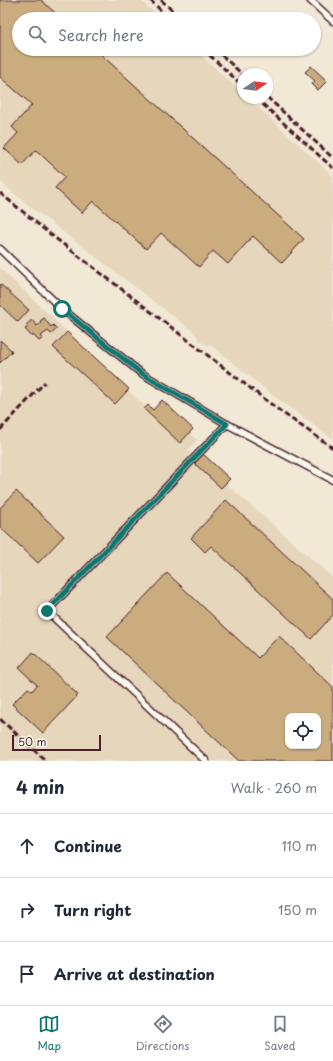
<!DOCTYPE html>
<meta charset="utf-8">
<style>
body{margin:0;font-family:"Playpen Sans",sans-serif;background:#f6f6f7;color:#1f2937}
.controls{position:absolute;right:12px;bottom:12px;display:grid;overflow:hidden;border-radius:8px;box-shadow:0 1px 3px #0004}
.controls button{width:36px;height:36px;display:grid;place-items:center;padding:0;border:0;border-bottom:1px solid #e0e1e3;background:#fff;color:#1f2937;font:20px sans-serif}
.compass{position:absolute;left:237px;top:68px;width:36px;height:36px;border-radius:50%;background:#fff;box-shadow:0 1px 3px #0004;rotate:77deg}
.scale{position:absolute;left:12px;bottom:10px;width:89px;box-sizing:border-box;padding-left:4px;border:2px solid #4a1f2b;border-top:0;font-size:11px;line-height:14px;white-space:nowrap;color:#4a1f2b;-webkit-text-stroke:3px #fbf7ec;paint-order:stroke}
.stop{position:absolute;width:12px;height:12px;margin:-9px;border:3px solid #0f766e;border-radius:50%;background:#fff}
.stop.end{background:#0f766e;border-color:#fff;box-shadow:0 1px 4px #0008}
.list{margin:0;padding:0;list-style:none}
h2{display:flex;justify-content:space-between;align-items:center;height:52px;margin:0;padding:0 16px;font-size:17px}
h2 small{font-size:13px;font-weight:400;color:#747a83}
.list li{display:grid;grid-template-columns:26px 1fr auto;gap:12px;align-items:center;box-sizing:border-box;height:64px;padding:0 16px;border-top:1px solid #e0e1e3}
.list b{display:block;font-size:15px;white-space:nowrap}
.list em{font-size:13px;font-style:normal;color:#747a83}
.icon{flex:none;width:22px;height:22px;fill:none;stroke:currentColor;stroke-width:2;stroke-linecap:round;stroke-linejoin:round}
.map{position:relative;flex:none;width:333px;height:761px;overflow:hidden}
.search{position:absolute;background:#fff;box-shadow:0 1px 3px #0004;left:12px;right:12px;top:12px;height:44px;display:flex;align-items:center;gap:10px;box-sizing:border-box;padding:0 14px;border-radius:22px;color:#747a83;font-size:15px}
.sheet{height:244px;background:#fff}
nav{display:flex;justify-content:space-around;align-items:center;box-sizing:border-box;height:56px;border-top:1px solid #e0e1e3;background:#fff;font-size:11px;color:#747a83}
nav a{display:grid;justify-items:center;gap:2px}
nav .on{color:#0f766e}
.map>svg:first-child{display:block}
.built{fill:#e5d6bc;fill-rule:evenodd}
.building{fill:#caac7f;stroke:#4a1f2b;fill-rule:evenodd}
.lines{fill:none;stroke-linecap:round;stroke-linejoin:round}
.service-casing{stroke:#4a1f2b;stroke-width:9}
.service{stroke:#fbf7ec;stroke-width:6}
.rail{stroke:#4a1f2b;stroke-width:3;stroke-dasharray:6 3;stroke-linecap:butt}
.route{stroke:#0f766e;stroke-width:5}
</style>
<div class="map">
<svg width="333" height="761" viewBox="0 0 333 761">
<rect width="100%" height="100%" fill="#f1e8d6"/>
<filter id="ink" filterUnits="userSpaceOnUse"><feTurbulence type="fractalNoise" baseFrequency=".025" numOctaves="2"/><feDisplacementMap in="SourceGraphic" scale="8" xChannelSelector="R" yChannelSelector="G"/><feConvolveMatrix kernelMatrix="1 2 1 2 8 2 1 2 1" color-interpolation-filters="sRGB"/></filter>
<g filter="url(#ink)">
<g class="built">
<path d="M 0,0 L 140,0 L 161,19 L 19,19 L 19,49 L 194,49 L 243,94 L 243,98 L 248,98 L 333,176 L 333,439 L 274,396 L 211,345 L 204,344 L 199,340 L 194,332 L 28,205 L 0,181 Z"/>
<path d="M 0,268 L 158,419 L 165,411 L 197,440 L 188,450 L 333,578 L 333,761 L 0,761 ZM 288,716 L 318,716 L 318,746 L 288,746 Z"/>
</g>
<g class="building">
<path d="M 0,0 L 41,0 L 62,19 L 19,19 L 19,49 L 95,49 L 304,239 L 282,263 L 253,236 L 228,264 L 213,251 L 199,267 L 161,233 L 146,249 L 93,201 L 82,213 L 55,188 L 65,177 L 36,150 L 22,165 L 4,148 L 18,133 L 12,127 L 32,105 L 0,77 Z"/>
<path d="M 311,66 L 327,81 L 318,90 L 312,84 L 315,81 L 305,72 Z"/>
<path d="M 0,284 L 29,310 L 18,322 L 0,305 Z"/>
<path d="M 44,318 L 51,327 L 53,325 L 57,329 L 51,334 L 48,331 L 41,336 L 43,338 L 39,341 L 33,335 L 32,337 L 25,329 L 28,327 L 26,325 L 32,320 L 37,326 L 41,323 L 40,321 Z"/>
<path d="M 67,332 L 129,389 L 115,404 L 53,347 Z"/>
<path d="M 0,340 L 12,351 L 0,363 Z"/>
<path d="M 162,400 L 193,429 L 180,443 L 144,409 L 148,405 L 153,410 Z"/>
<path d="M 202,453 L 230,479 L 221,488 L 194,463 Z"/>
<path d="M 16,491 L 64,536 L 38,563 L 0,527 L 0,508 Z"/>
<path d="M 226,500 L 333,599 L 333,615 L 311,639 L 211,546 L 205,552 L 191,538 Z"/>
<path d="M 167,573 L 258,658 L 279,636 L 333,687 L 333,761 L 239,761 L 107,637 ZM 288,716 L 318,716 L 318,746 L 288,746 Z"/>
<path d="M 33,652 L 78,695 L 43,733 L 12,704 L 28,688 L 32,691 L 37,685 L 19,668 Z"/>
</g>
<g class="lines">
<g class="service-casing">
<g id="service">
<path d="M 310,0 L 333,21"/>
<path d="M 0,249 L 62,309 L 141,373 L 227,424 L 333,480"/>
<path d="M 206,761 L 47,611 L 227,424"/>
</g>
</g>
<use href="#service" class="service"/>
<g class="rail">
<path d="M 150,0 L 170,19"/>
<path d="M 161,0 L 182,19"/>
<path d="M 203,49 L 243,86"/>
<path d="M 215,49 L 243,75"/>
<path d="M 267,97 L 333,158"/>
<path d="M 256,98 L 333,168"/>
<path d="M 0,193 L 50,234 L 280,411 L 333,448"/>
<path d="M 0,430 L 45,382"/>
<path d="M 0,719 L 46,761"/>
</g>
</g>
</g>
<g class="lines" filter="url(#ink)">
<path class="route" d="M 47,611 L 227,424 L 141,373 L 62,309"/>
</g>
</svg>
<div class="controls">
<button><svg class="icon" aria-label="locate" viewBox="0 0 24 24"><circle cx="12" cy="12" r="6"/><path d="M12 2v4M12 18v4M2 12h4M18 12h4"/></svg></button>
</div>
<svg class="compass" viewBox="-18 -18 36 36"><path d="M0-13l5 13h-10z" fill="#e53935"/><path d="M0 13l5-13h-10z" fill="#747a83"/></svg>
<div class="scale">50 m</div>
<div class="stop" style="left:62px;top:309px"></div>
<div class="stop end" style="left:47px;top:611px"></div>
<div class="search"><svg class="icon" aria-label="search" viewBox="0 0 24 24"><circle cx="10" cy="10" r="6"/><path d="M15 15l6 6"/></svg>Search here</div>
</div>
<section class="sheet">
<h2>4 min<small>Walk · 260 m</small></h2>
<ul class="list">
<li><svg class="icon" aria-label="ahead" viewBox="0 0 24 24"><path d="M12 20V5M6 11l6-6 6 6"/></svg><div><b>Continue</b></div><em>110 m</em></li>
<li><svg class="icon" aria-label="right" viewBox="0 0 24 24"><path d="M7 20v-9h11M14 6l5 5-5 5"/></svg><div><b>Turn right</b></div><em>150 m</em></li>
<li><svg class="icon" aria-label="arrive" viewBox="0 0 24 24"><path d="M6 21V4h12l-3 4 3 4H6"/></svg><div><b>Arrive at destination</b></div></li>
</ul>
</section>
<nav>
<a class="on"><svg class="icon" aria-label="map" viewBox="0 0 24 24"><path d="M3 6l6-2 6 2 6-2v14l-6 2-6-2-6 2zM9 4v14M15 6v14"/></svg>Map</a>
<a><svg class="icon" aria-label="directions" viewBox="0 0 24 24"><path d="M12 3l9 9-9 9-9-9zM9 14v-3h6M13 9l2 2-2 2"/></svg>Directions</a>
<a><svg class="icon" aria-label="saved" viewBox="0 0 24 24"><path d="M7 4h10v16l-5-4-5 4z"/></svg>Saved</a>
</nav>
